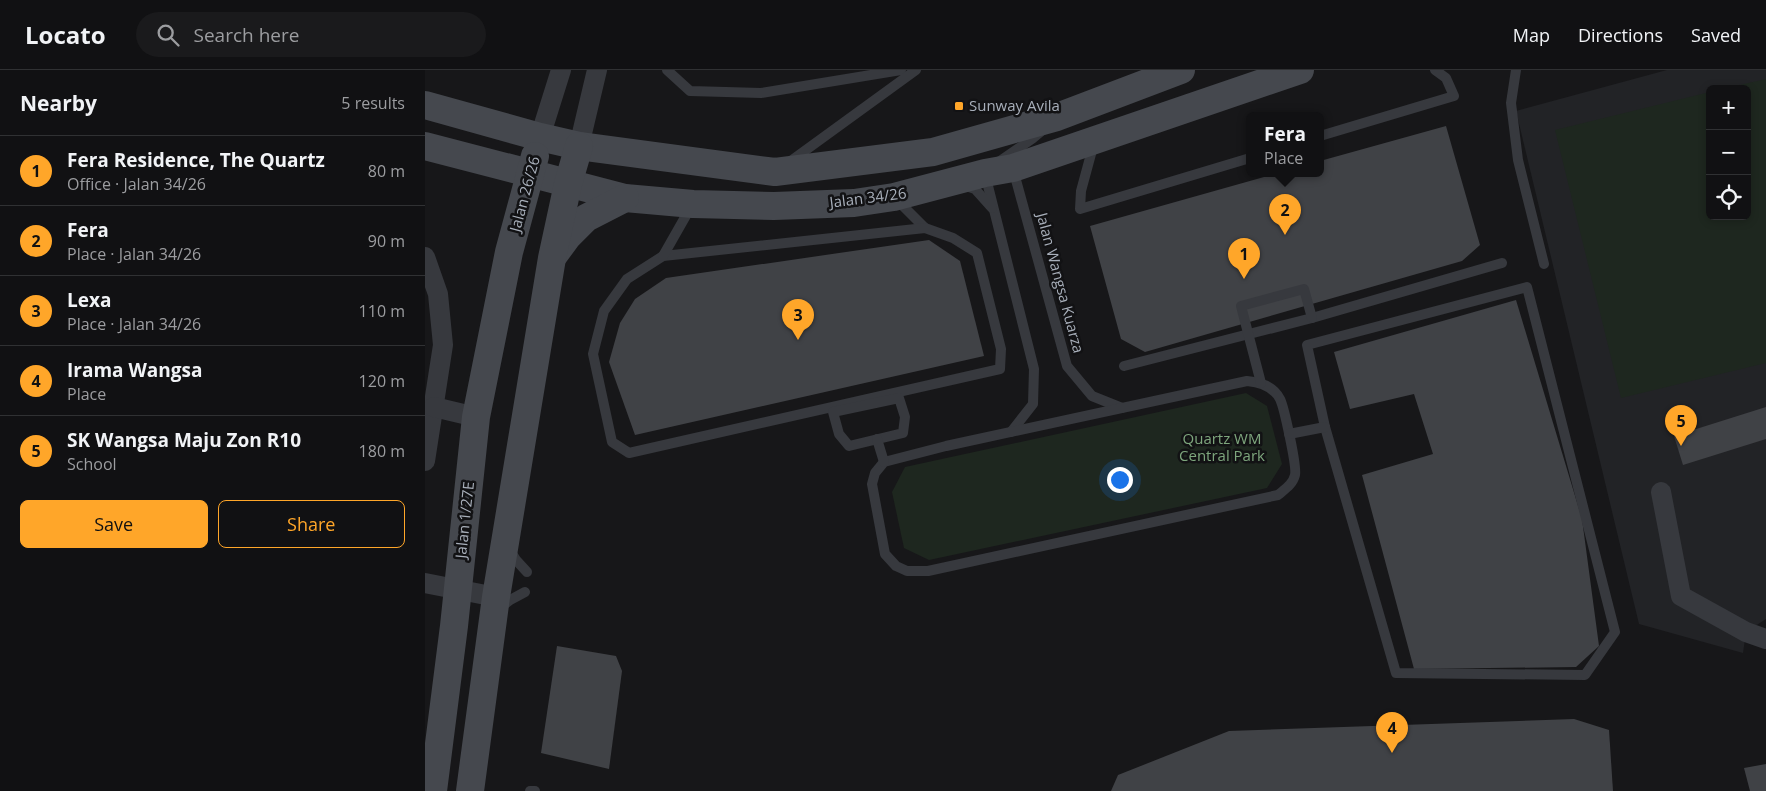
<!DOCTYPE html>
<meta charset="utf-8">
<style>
body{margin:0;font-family:"Open Sans",sans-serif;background:#1a1a1c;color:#f1f3f6}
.controls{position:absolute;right:15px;top:15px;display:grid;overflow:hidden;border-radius:8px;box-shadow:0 2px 8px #0003}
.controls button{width:45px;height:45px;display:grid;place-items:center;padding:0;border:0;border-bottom:1px solid #303133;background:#111113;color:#f1f3f6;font:25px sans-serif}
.you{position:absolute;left:694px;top:409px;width:18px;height:18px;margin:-12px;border:4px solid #fff;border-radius:50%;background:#1a73e8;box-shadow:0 0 0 8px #1a73e833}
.badge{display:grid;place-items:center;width:32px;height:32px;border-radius:50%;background:#ffa629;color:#111;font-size:16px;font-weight:700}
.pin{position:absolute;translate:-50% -41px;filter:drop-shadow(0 1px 2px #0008)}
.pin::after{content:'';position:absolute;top:26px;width:18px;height:15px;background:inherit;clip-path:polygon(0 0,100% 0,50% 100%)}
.popup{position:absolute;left:821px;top:42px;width:78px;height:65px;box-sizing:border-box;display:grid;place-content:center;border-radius:8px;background:#111113;filter:drop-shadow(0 1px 4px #0005);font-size:16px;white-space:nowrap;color:#9c9da0}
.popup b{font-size:19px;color:#f1f3f6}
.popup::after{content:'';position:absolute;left:50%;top:100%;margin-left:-10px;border:10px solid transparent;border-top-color:#111113}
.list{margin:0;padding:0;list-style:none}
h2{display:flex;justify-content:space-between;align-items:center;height:65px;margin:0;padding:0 20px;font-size:21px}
h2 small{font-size:16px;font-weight:400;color:#9c9da0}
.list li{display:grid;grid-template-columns:32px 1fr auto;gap:15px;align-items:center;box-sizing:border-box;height:70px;padding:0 20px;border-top:1px solid #303133}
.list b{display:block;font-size:19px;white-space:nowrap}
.list p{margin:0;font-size:16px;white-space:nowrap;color:#9c9da0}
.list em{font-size:16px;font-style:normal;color:#9c9da0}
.actions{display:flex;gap:10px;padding:15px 20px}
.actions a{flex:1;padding:11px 0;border:1px solid #ffa629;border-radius:8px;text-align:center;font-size:18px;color:#ffa629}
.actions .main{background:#ffa629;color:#111}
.icon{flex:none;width:28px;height:28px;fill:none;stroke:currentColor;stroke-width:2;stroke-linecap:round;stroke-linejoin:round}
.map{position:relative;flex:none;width:1341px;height:721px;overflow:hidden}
header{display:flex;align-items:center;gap:30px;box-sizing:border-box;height:70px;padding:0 25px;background:#111113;border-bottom:1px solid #303133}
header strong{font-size:24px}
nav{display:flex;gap:28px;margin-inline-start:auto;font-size:18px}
.search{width:350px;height:45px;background:#1a1a1c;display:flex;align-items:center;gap:12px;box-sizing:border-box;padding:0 18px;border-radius:28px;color:#9c9da0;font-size:19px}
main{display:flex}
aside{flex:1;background:#111113}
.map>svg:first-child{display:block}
.built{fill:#222326;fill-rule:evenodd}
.green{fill:#1e271f}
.building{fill:#404246}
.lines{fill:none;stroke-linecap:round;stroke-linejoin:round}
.lane{stroke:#37393e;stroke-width:10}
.street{stroke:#37393e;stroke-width:20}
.secondary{stroke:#45484e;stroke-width:28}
.poi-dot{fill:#ffa629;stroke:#121214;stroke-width:2}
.labels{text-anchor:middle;stroke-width:5;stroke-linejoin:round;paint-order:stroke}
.poi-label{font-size:15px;fill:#a8afba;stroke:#121214;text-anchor:start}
.street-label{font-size:15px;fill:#a8afba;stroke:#121214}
.park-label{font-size:15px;fill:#7ea67d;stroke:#121214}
</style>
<header>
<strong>Locato</strong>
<div class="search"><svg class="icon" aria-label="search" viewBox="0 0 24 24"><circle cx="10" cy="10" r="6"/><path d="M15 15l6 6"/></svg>Search here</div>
<nav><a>Map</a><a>Directions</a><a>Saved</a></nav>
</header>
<main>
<aside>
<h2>Nearby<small>5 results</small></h2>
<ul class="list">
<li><span class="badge">1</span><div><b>Fera Residence, The Quartz</b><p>Office · Jalan 34/26</p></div><em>80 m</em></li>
<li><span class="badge">2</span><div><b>Fera</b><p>Place · Jalan 34/26</p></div><em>90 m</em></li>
<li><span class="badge">3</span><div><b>Lexa</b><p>Place · Jalan 34/26</p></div><em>110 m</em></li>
<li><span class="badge">4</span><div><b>Irama Wangsa</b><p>Place</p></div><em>120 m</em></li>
<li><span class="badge">5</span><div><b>SK Wangsa Maju Zon R10</b><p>School</p></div><em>180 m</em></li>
</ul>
<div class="actions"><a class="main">Save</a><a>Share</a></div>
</aside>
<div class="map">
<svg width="1341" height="721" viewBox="0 0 1341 721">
<rect width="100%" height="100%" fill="#171719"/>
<path class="built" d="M 1242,0 L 1341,0 L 1341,549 L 1321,562 L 1318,583 L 1214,554 L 1091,41 ZM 1285,19 L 1322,19 L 1322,146 L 1285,146 Z"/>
<g class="green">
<path d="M 1341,9 L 1341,293 L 1196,328 L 1130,60 L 1285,22 L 1285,146 L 1322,146 L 1322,19 L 1297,19 Z"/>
<path d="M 821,323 L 842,336 L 857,394 L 842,418 L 504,490 L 479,478 L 467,422 L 480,397 Z"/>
</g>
<g class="building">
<path d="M 1021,56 L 1055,175 L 1037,191 L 720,282 L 696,269 L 665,156 L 850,104 L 895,104 L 895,91 Z"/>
<path d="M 504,170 L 535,191 L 559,286 L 210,365 L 184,292 L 195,253 L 210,229 L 241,208 Z"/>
<path d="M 1091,230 L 1157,449 L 1174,576 L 1151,597 L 989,599 L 937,405 L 1008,384 L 989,324 L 925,339 L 909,282 Z"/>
<path d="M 1341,337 L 1341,369 L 1258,395 L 1249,366 Z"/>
<path d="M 132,576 L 191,586 L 197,601 L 184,699 L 116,683 Z"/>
<path d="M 1149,649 L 1184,660 L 1188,721 L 686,721 L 693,705 L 804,661 Z"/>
<path d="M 1341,694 L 1341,721 L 1325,721 L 1319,698 Z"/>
</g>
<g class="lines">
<g class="lane">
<path d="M 242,0 L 265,21 L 336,23 L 476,0"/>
<path d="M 1091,0 L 1086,33 L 1093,90 L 1119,194"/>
<path d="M 895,66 L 1029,26 L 1021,8 L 1010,0"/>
<path d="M 669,73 L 656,121 L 655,139 L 825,88"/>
<path d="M 363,93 L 491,0"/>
<path d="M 572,93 L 607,69 L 619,59"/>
<path d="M 588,99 L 642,296 L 667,326 L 697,338"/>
<path d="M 560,104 L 609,299 L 608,334 L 586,362"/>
<path d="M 538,115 L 550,119 L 567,138"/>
<path d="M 471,129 L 500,158"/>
<path d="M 500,158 L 528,168 L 552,183 L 576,279 L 575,299 L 204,383 L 187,372 L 168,284 L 179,241 L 202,209 L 238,186 Z"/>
<path d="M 238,186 L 267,135"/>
<path d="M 1102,217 L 1190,562 L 1160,605 L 971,603 L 900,357 L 882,275 Z"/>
<path d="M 699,296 L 887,248 L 1077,193"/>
<path d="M 822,311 C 835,312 848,316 855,329 C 859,337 872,396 870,405 C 868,414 860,419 853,425 L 503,501 L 482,501 L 471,496 L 460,484 L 447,414 L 450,403 L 459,392 L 521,376 Z"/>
<path d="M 836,313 L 816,236 L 879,219 L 887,248"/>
<path d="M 474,328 L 480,347 L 478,363 L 424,376 L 414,364 L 408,342 Z"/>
<path d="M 864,364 L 900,357"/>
<path d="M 452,369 L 459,392"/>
<path d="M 84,479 L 91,490 L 102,502"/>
<path d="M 75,538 L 85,530 L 100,522"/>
<path d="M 105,721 L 110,721"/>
</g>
<g class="street">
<path d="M 115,67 L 136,0"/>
<path d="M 154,76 L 172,0"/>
<path d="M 0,187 L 13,224 L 18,275 L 0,391"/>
<path d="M 9,337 L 51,347"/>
<path d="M 1236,422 L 1256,526 L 1321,562 L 1341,569"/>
<path d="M 0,513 L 71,527"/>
</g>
<g class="secondary">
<path d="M 0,35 L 115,67 L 154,76 L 350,102 L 508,82 L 632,47 L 756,0"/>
<path d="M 0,76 L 200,128 L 268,134 L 349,136 L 429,133 L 469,127 L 560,103 L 588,98 L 875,0"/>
<path d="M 129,185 L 143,166 L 161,148 L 200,128"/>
<path d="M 8,721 L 29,556 L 51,347 L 84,182 L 110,86"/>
<path d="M 45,721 L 71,527 L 127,188 L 143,114 L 154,76"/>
</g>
</g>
<rect class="poi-dot" x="529" y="31" width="10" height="10" rx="2.5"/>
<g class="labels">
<g class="poi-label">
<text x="544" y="41">Sunway Avila</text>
</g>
<g class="street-label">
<text transform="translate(100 124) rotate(-75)" y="5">Jalan 26/26</text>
<text transform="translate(443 128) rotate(-7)" y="5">Jalan 34/26</text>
<text transform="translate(635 213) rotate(75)" y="5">Jalan Wangsa Kuarza</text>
<text transform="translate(40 450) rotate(-84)" y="5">Jalan 1/27E</text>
</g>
<g class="park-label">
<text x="797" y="374">Quartz WM<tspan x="797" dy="17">Central Park</tspan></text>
</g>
</g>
</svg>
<div class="controls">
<button>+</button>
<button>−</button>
<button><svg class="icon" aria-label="locate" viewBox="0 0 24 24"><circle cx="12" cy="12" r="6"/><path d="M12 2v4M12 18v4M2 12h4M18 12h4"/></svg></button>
</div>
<div class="you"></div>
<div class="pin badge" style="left:819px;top:209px">1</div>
<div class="pin badge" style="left:860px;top:165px">2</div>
<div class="popup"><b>Fera</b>Place</div>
<div class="pin badge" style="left:373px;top:270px">3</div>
<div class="pin badge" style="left:967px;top:683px">4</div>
<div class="pin badge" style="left:1256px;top:376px">5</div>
</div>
</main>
